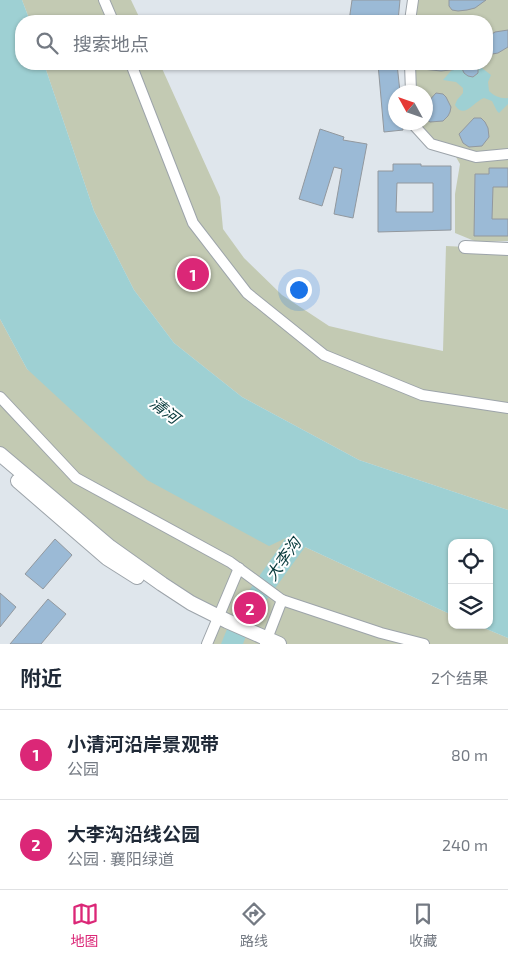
<!DOCTYPE html>
<html lang="zh">
<meta charset="utf-8">
<style>
body{margin:0;font-family:"Exo 2","Noto Sans SC",sans-serif;background:#f2f2f3;color:#1f2937}
.controls{position:absolute;right:15px;bottom:15px;display:grid;overflow:hidden;border-radius:10px;box-shadow:0 1px 4px #0004}
.controls button{width:45px;height:45px;display:grid;place-items:center;padding:0;border:0;border-bottom:1px solid #e0e1e3;background:#fff;color:#1f2937;font:25px sans-serif}
.compass{position:absolute;left:388px;top:85px;width:45px;height:45px;border-radius:50%;background:#fff;box-shadow:0 1px 4px #0004;rotate:310deg}
.you{position:absolute;left:298px;top:289px;width:18px;height:18px;margin:-12px;border:4px solid #fff;border-radius:50%;background:#1a73e8;box-shadow:0 0 0 8px #1a73e833}
.badge{display:grid;place-items:center;width:32px;height:32px;border-radius:50%;background:#db2777;color:#fff;font-size:16px;font-weight:700}
.pin{position:absolute;translate:-50% -50%;border:2px solid #fff;box-shadow:0 1px 5px #0006}
.list{margin:0;padding:0;list-style:none}
h2{display:flex;justify-content:space-between;align-items:center;height:65px;margin:0;padding:0 20px;font-size:21px}
h2 small{font-size:16px;font-weight:400;color:#747a83}
.list li{display:grid;grid-template-columns:32px 1fr auto;gap:15px;align-items:center;box-sizing:border-box;height:90px;padding:0 20px;border-top:1px solid #e0e1e3}
.list b{display:block;font-size:19px;white-space:nowrap}
.list p{margin:0;font-size:16px;white-space:nowrap;color:#747a83}
.list em{font-size:16px;font-style:normal;color:#747a83}
.icon{flex:none;width:28px;height:28px;fill:none;stroke:currentColor;stroke-width:2;stroke-linecap:round;stroke-linejoin:round}
.map{position:relative;flex:none;width:508px;height:644px;overflow:hidden}
.search{position:absolute;background:#fff;box-shadow:0 1px 4px #0004;left:15px;right:15px;top:15px;height:55px;display:flex;align-items:center;gap:12px;box-sizing:border-box;padding:0 18px;border-radius:20px;color:#747a83;font-size:19px}
.sheet{height:245px;background:#fff}
nav{display:flex;justify-content:space-around;align-items:center;box-sizing:border-box;height:70px;border-top:1px solid #e0e1e3;background:#fff;font-size:14px;color:#747a83}
nav a{display:grid;justify-items:center;gap:2px}
nav .on{color:#db2777}
.map>svg:first-child{display:block}
.green{fill:#c3cab3}
.water{fill:#9ed0d3}
.building{fill:#9bbad6;stroke:#92989e;fill-rule:evenodd}
.lines{fill:none;stroke-linecap:round;stroke-linejoin:round}
.minor-casing{stroke:#9da4aa;stroke-width:12}
.tertiary-casing{stroke:#9da4aa;stroke-width:14}
.secondary-casing{stroke:#9da4aa;stroke-width:16}
.minor{stroke:#fff;stroke-width:10}
.tertiary{stroke:#fff;stroke-width:12}
.secondary{stroke:#fff;stroke-width:14}
.labels{text-anchor:middle;stroke-width:4;stroke-linejoin:round;paint-order:stroke}
.water-label{font-size:16px;font-style:italic;fill:#06383a;stroke:#fff}
</style>
<div class="map">
<svg width="508" height="644" viewBox="0 0 508 644">
<rect width="100%" height="100%" fill="#dfe6ec"/>
<g class="green">
<path d="M 22,0 L 131,0 L 141,21 L 30,21 Z"/>
<path d="M 413,0 L 508,0 L 508,241 L 477,242 L 455,233 L 455,194 L 460,164 L 452,150 L 431,144 L 411,123 L 426,122 L 426,92 L 411,92 L 410,64 L 487,64 L 487,21 L 410,21 Z"/>
<path d="M 44,64 L 160,64 L 220,197 L 223,229 L 244,258 L 282,295 L 329,326 L 380,338 L 443,351 L 446,246 L 508,249 L 508,510 L 359,460 L 242,397 L 174,343 L 134,290 L 94,211 Z"/>
<path d="M 0,319 L 27,369 L 286,537 L 305,547 L 452,615 L 452,625 L 477,625 L 508,638 L 508,644 L 207,644 L 213,619 L 0,460 Z"/>
</g>
<g class="water">
<path d="M 0,0 L 22,0 L 30,21 L 21,21 L 21,64 L 44,64 L 94,211 L 134,290 L 174,343 L 242,397 L 359,460 L 508,510 L 508,638 L 477,625 L 489,625 L 489,543 L 452,543 L 452,615 L 305,547 L 252,620 L 243,644 L 221,644 L 234,612 L 286,538 L 269,546 L 147,480 L 27,369 L 0,319 Z"/>
<path d="M 457,64 L 462,64 L 463,70 L 470,77 C 478,77 479,72 478,65 L 491,75 L 488,82 L 489,91 C 494,96 501,99 508,98 L 508,104 L 499,113 L 497,111 L 492,101 L 484,98 C 473,102 464,120 455,105 L 457,100 L 463,93 L 463,88 L 456,82 L 443,80 Z"/>
</g>
<g class="building">
<path d="M 352,0 L 400,0 L 398,21 L 349,21 Z"/>
<path d="M 449,0 L 486,0 L 475,8 L 467,10 L 458,11 L 452,10 L 449,6 Z"/>
<path d="M 508,30 L 508,47 L 498,53 L 487,55 L 487,37 L 495,32 Z"/>
<path d="M 378,64 L 397,64 L 400,92 L 396,92 L 396,122 L 402,122 L 403,130 L 384,132 Z"/>
<path d="M 423,64 L 459,64 L 459,69 L 441,71 L 422,69 Z"/>
<path d="M 460,64 L 476,64 L 478,65 L 478,73 L 473,77 L 468,76 L 464,73 Z"/>
<path d="M 436,93 L 443,94 L 446,97 L 451,107 L 450,112 L 448,116 L 443,121 L 430,122 L 426,119 L 426,104 Z"/>
<path d="M 474,118 L 481,118 L 485,122 L 488,128 L 489,137 L 482,146 L 469,147 L 463,143 L 459,134 Z"/>
<path d="M 320,129 L 344,137 L 343,140 L 367,144 L 353,218 L 334,214 L 342,169 L 334,167 L 322,206 L 299,199 Z"/>
<path d="M 393,164 L 421,164 L 421,166 L 451,166 L 451,230 L 378,232 L 378,171 L 393,171 ZM 397,183 L 433,183 L 433,212 L 396,212 Z"/>
<path d="M 489,168 L 508,168 L 508,187 L 493,187 L 492,219 L 508,219 L 508,236 L 474,236 L 475,174 L 489,174 Z"/>
<path d="M 55,539 L 72,555 L 43,589 L 25,574 Z"/>
<path d="M 0,593 L 16,607 L 0,627 Z"/>
<path d="M 48,599 L 66,614 L 41,644 L 10,644 Z"/>
</g>
<g class="lines">
<g class="minor-casing">
<g id="minor">
<path d="M 104,0 L 113,21"/>
<path d="M 410,21 L 413,0"/>
<path d="M 131,64 L 193,223 L 247,293 L 324,355 L 422,395 L 508,408"/>
<path d="M 410,64 L 411,92"/>
<path d="M 411,122 L 431,144 L 476,157 L 508,154"/>
<path d="M 0,397 L 76,478 L 230,562 L 282,600 L 381,633 L 424,644"/>
<path d="M 207,644 L 239,568"/>
<path d="M 265,644 L 282,600"/>
</g>
</g>
<g class="tertiary-casing">
<path id="tertiary" d="M 465,247 L 508,249"/>
</g>
<g class="secondary-casing">
<g id="secondary">
<path d="M 0,454 L 110,547 L 162,584 L 191,603 L 227,621 L 279,644"/>
<path d="M 18,481 L 107,558 L 137,577"/>
</g>
</g>
<use href="#minor" class="minor"/>
<use href="#tertiary" class="tertiary"/>
<use href="#secondary" class="secondary"/>
</g>
<g class="labels">
<g class="water-label">
<text transform="translate(165 410) rotate(38)" y="6">清河</text>
<text transform="translate(283 559) rotate(-55)" y="6">大李沟</text>
</g>
</g>
</svg>
<div class="controls">
<button><svg class="icon" aria-label="locate" viewBox="0 0 24 24"><circle cx="12" cy="12" r="6"/><path d="M12 2v4M12 18v4M2 12h4M18 12h4"/></svg></button>
<button><svg class="icon" aria-label="layers" viewBox="0 0 24 24"><path d="M12 4l9 5-9 5-9-5zM3 14l9 5 9-5"/></svg></button>
</div>
<svg class="compass" viewBox="-18 -18 36 36"><path d="M0-13l5 13h-10z" fill="#e53935"/><path d="M0 13l5-13h-10z" fill="#747a83"/></svg>
<div class="you"></div>
<div class="pin badge" style="left:193px;top:274px">1</div>
<div class="pin badge" style="left:250px;top:608px">2</div>
<div class="search"><svg class="icon" aria-label="search" viewBox="0 0 24 24"><circle cx="10" cy="10" r="6"/><path d="M15 15l6 6"/></svg>搜索地点</div>
</div>
<section class="sheet">
<h2>附近<small>2个结果</small></h2>
<ul class="list">
<li><span class="badge">1</span><div><b>小清河沿岸景观带</b><p>公园</p></div><em>80 m</em></li>
<li><span class="badge">2</span><div><b>大李沟沿线公园</b><p>公园 · 襄阳绿道</p></div><em>240 m</em></li>
</ul>
</section>
<nav>
<a class="on"><svg class="icon" aria-label="map" viewBox="0 0 24 24"><path d="M3 6l6-2 6 2 6-2v14l-6 2-6-2-6 2zM9 4v14M15 6v14"/></svg>地图</a>
<a><svg class="icon" aria-label="directions" viewBox="0 0 24 24"><path d="M12 3l9 9-9 9-9-9zM9 14v-3h6M13 9l2 2-2 2"/></svg>路线</a>
<a><svg class="icon" aria-label="saved" viewBox="0 0 24 24"><path d="M7 4h10v16l-5-4-5 4z"/></svg>收藏</a>
</nav>
